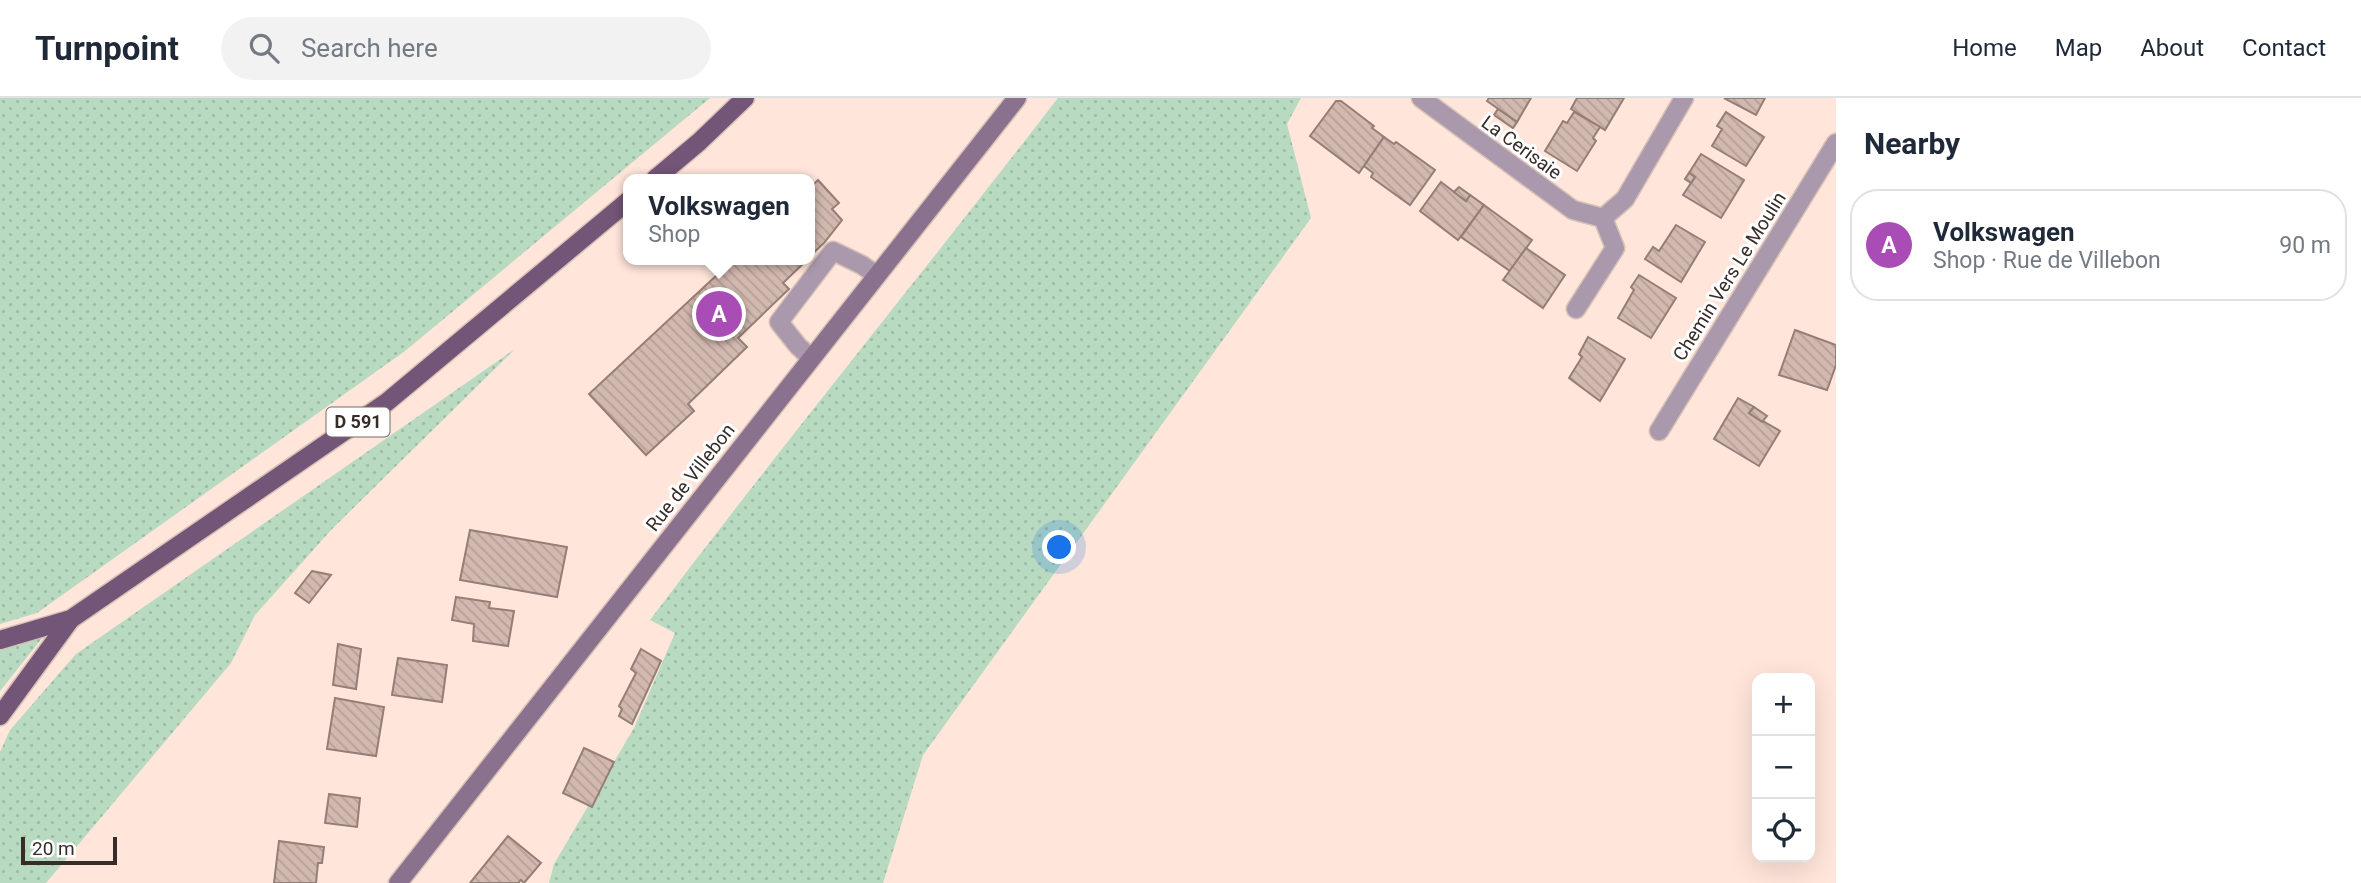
<!DOCTYPE html>
<meta charset="utf-8">
<style>
body{margin:0;font-family:Roboto,sans-serif;background:#f2f2f3;color:#1f2937}
.controls{position:absolute;right:21px;bottom:21px;display:grid;overflow:hidden;border-radius:14px;box-shadow:0 7px 28px #0002}
.controls button{width:63px;height:63px;display:grid;place-items:center;padding:0;border:0;border-bottom:2px solid #e0e1e3;background:#fff;color:#1f2937;font:35px sans-serif}
.scale{position:absolute;left:21px;bottom:18px;width:96px;box-sizing:border-box;padding-left:7px;border:4px solid #362c28;border-top:0;font-size:19px;line-height:24px;white-space:nowrap;color:#362c28;-webkit-text-stroke:5px #fff;paint-order:stroke}
.you{position:absolute;left:1060px;top:450px;width:24px;height:24px;margin:-18px;border:5px solid #fff;border-radius:50%;background:#1a73e8;box-shadow:0 0 0 10px #1a73e833}
.badge{display:grid;place-items:center;width:46px;height:46px;border-radius:50%;background:#aa4cb6;color:#fff;font-size:23px;font-weight:700}
.pin{position:absolute;translate:-50% -50%;border:4px solid #fff;box-shadow:0 2px 7px #0006}
.popup{position:absolute;left:623px;top:76px;width:192px;height:91px;box-sizing:border-box;display:grid;place-content:center;border-radius:14px;background:#fff;filter:drop-shadow(0 2px 5px #0005);font-size:23px;white-space:nowrap;color:#747a83}
.popup b{font-size:26px;color:#1f2937}
.popup::after{content:'';position:absolute;left:50%;top:100%;margin-left:-14px;border:14px solid transparent;border-top-color:#fff}
.list{margin:0;padding:0;list-style:none}
h2{display:flex;justify-content:space-between;align-items:center;height:91px;margin:0;padding:0 28px;font-size:30px}
h2 small{font-size:23px;font-weight:400;color:#747a83}
.list li{display:grid;grid-template-columns:46px 1fr auto;gap:21px;align-items:center;box-sizing:border-box;height:112px;margin:0 14px 14px;padding:0 14px;border:2px solid #e0e1e3;border-radius:28px}
.list b{display:block;font-size:26px;white-space:nowrap}
.list p{margin:0;font-size:23px;white-space:nowrap;color:#747a83}
.list em{font-size:23px;font-style:normal;color:#747a83}
.icon{flex:none;width:38px;height:38px;fill:none;stroke:currentColor;stroke-width:2;stroke-linecap:round;stroke-linejoin:round}
.map{position:relative;flex:none;width:1836px;height:785px;overflow:hidden}
header{display:flex;align-items:center;gap:42px;box-sizing:border-box;height:98px;padding:0 35px;background:#fff;border-bottom:2px solid #e0e1e3}
header strong{font-size:33px}
nav{display:flex;gap:38px;margin-inline-start:auto;font-size:24px}
.search{width:490px;height:63px;background:#f2f2f3;display:flex;align-items:center;gap:18px;box-sizing:border-box;padding:0 24px;border-radius:38px;color:#747a83;font-size:26px}
main{display:flex}
aside{flex:1;background:#fff}
.map>svg:first-child{display:block}
.grass{fill:url(#grass-dots)}
.building{fill:url(#building-back-hatch);stroke:#957e75;stroke-width:2}
.lines{fill:none;stroke-linecap:round;stroke-linejoin:round}
.service-casing{stroke:#d7c0b6;stroke-width:21}
.minor-casing{stroke:#d7c0b6;stroke-width:21}
.secondary-casing{stroke:#d7c0b6;stroke-width:21}
.primary-casing{stroke:#d7c0b6;stroke-width:21}
.service{stroke:#aa99ad;stroke-width:18}
.minor{stroke:#aa99ad;stroke-width:18}
.secondary{stroke:#8a728f;stroke-width:18}
.primary{stroke:#735578;stroke-width:18}
.labels{text-anchor:middle;stroke-width:6;stroke-linejoin:round;paint-order:stroke}
.shield{fill:#fff;stroke:#726b68;stroke-width:2}
.shield-label{font-size:18px;font-weight:bold;fill:#362c28}
.street-label{font-size:19px;fill:#362c28;stroke:#fff}
</style>
<header>
<strong>Turnpoint</strong>
<div class="search"><svg class="icon" aria-label="search" viewBox="0 0 24 24"><circle cx="10" cy="10" r="6"/><path d="M15 15l6 6"/></svg>Search here</div>
<nav><a>Home</a><a>Map</a><a>About</a><a>Contact</a></nav>
</header>
<main>
<div class="map">
<svg width="1836" height="785" viewBox="0 0 1836 785">
<defs>
<pattern id="grass-dots" width="8" height="8" patternUnits="userSpaceOnUse" patternTransform="scale(1.75)"><rect width="8" height="8" fill="#b7dac1"/><path d="M2 2h.1M6 6h.1" fill="none" stroke="#9ebba6" stroke-width="1.8" stroke-linecap="round"/></pattern>
<pattern id="building-back-hatch" width="6" height="6" patternUnits="userSpaceOnUse" patternTransform="scale(1.75)"><rect width="6" height="6" fill="#d2b9b0"/><path d="M-1 5l2 2M0 0l6 6M5-1l2 2" fill="none" stroke="#b59f97"/></pattern>
</defs>
<rect width="100%" height="100%" fill="#ffe5da"/>
<g class="grass">
<path d="M 0,0 L 710,0 L 405,253 L 37,515 L 0,526 Z"/>
<path d="M 1058,0 L 1301,0 L 1287,26 L 1311,120 L 923,657 L 883,785 L 549,785 L 554,766 L 634,630 L 675,535 L 650,522 C 783,346 923,175 1058,0 Z"/>
<path d="M 515,251 L 332,431 L 255,517 L 231,565 L 46,785 L 0,785 L 0,654 L 10,632 L 76,556 Z"/>
<path d="M 43,539 L 0,593 L 0,549 Z"/>
</g>
<g class="building">
<path d="M 1489,0 L 1531,0 L 1517,24 L 1487,3 Z"/>
<path d="M 1577,0 L 1624,0 L 1605,32 L 1571,11 Z"/>
<path d="M 1724,0 L 1765,0 L 1756,17 Z"/>
<path d="M 1336,3 L 1341,3 L 1374,28 L 1372,30 L 1384,39 L 1359,75 L 1310,38 Z"/>
<path d="M 1498,11 L 1517,24 L 1513,30 L 1494,17 Z"/>
<path d="M 1574,14 L 1600,29 L 1593,40 L 1596,43 L 1577,73 L 1545,53 L 1563,23 L 1567,25 Z"/>
<path d="M 1726,14 L 1764,39 L 1746,68 L 1712,48 L 1722,31 L 1717,28 Z"/>
<path d="M 1384,39 L 1394,46 L 1396,44 L 1435,72 L 1410,107 L 1371,79 L 1373,75 L 1364,68 Z"/>
<path d="M 1701,56 L 1744,82 L 1721,120 L 1683,97 L 1695,79 L 1689,75 Z"/>
<path d="M 1689,75 L 1695,79 L 1691,85 L 1685,81 Z"/>
<path d="M 818,82 L 839,105 L 832,111 L 842,122 L 824,145 L 810,158 L 810,90 Z"/>
<path d="M 1441,84 L 1466,103 L 1470,97 L 1484,107 L 1458,142 L 1420,113 Z"/>
<path d="M 1459,89 L 1470,97 L 1466,103 L 1454,94 Z"/>
<path d="M 1484,107 L 1532,142 L 1510,173 L 1461,139 Z"/>
<path d="M 1676,127 L 1705,144 L 1681,184 L 1645,161 L 1653,149 L 1659,153 Z"/>
<path d="M 1526,150 L 1565,177 L 1543,210 L 1503,182 Z"/>
<path d="M 733,162 L 807,162 L 783,185 L 789,191 L 738,240 L 747,249 L 688,306 L 694,313 L 646,357 L 589,296 Z"/>
<path d="M 1639,177 L 1676,200 L 1651,240 L 1618,220 L 1634,192 L 1631,189 Z"/>
<path d="M 1795,232 L 1836,247 L 1836,267 L 1827,292 L 1779,277 Z"/>
<path d="M 1588,239 L 1625,261 L 1600,303 L 1569,280 L 1582,259 L 1579,256 Z"/>
<path d="M 1738,300 L 1754,309 L 1749,315 L 1780,333 L 1759,368 L 1714,341 Z"/>
<path d="M 1754,309 L 1767,318 L 1762,324 L 1749,315 Z"/>
<path d="M 470,432 L 567,449 L 557,499 L 460,482 Z"/>
<path d="M 312,473 L 331,477 L 309,505 L 295,495 Z"/>
<path d="M 456,499 L 490,504 L 489,510 L 514,513 L 508,548 L 473,543 L 474,526 L 452,522 Z"/>
<path d="M 338,546 L 361,551 L 356,591 L 333,587 Z"/>
<path d="M 641,551 L 661,563 L 632,626 L 619,618 L 622,611 L 619,608 L 636,575 L 631,571 Z"/>
<path d="M 398,560 L 447,567 L 442,604 L 392,597 Z"/>
<path d="M 335,600 L 384,609 L 376,658 L 327,651 Z"/>
<path d="M 584,650 L 614,664 L 592,709 L 563,695 Z"/>
<path d="M 329,696 L 360,700 L 357,729 L 325,725 Z"/>
<path d="M 508,738 L 541,765 L 524,785 L 521,782 L 518,785 L 470,785 Z"/>
<path d="M 279,743 L 324,749 L 322,765 L 318,765 L 316,785 L 274,785 Z"/>
</g>
<g class="lines">
<g class="service-casing">
<path id="service" d="M 811,260 L 798,248 L 779,224 L 833,153 L 862,167 L 876,177"/>
</g>
<g class="minor-casing">
<g id="minor">
<path d="M 1421,0 L 1573,112 L 1603,120 L 1625,101 L 1684,0"/>
<path d="M 1576,211 L 1615,150 L 1603,120"/>
<path d="M 1659,333 L 1836,45"/>
</g>
</g>
<g class="secondary-casing">
<path id="secondary" d="M 398,785 L 1017,0"/>
</g>
<g class="primary-casing">
<g id="primary">
<path d="M 655,81 L 699,44 L 745,0"/>
<path d="M 0,542 L 71,521 L 387,304 L 628,103"/>
<path d="M 0,618 L 71,521"/>
</g>
</g>
<use href="#service" class="service"/>
<use href="#minor" class="minor"/>
<use href="#secondary" class="secondary"/>
<use href="#primary" class="primary"/>
</g>
<g class="labels">
<rect class="shield" x="326.5" y="309.5" width="63" height="29" rx="5"/>
<g class="shield-label">
<text x="358" y="330">D 591</text>
</g>
<g class="street-label">
<text transform="translate(1522 49) rotate(36)" y="7">La Cerisaie</text>
<text transform="translate(1729 178) rotate(-58)" y="7">Chemin Vers Le Moulin</text>
<text transform="translate(690 379) rotate(-52)" y="7">Rue de Villebon</text>
</g>
</g>
</svg>
<div class="controls">
<button>+</button>
<button>−</button>
<button><svg class="icon" aria-label="locate" viewBox="0 0 24 24"><circle cx="12" cy="12" r="6"/><path d="M12 2v4M12 18v4M2 12h4M18 12h4"/></svg></button>
</div>
<div class="scale">20 m</div>
<div class="you"></div>
<div class="pin badge" style="left:719px;top:216px">A</div>
<div class="popup"><b>Volkswagen</b>Shop</div>
</div>
<aside>
<h2>Nearby<small></small></h2>
<ul class="list">
<li><span class="badge">A</span><div><b>Volkswagen</b><p>Shop · Rue de Villebon</p></div><em>90 m</em></li>
</ul>
</aside>
</main>
